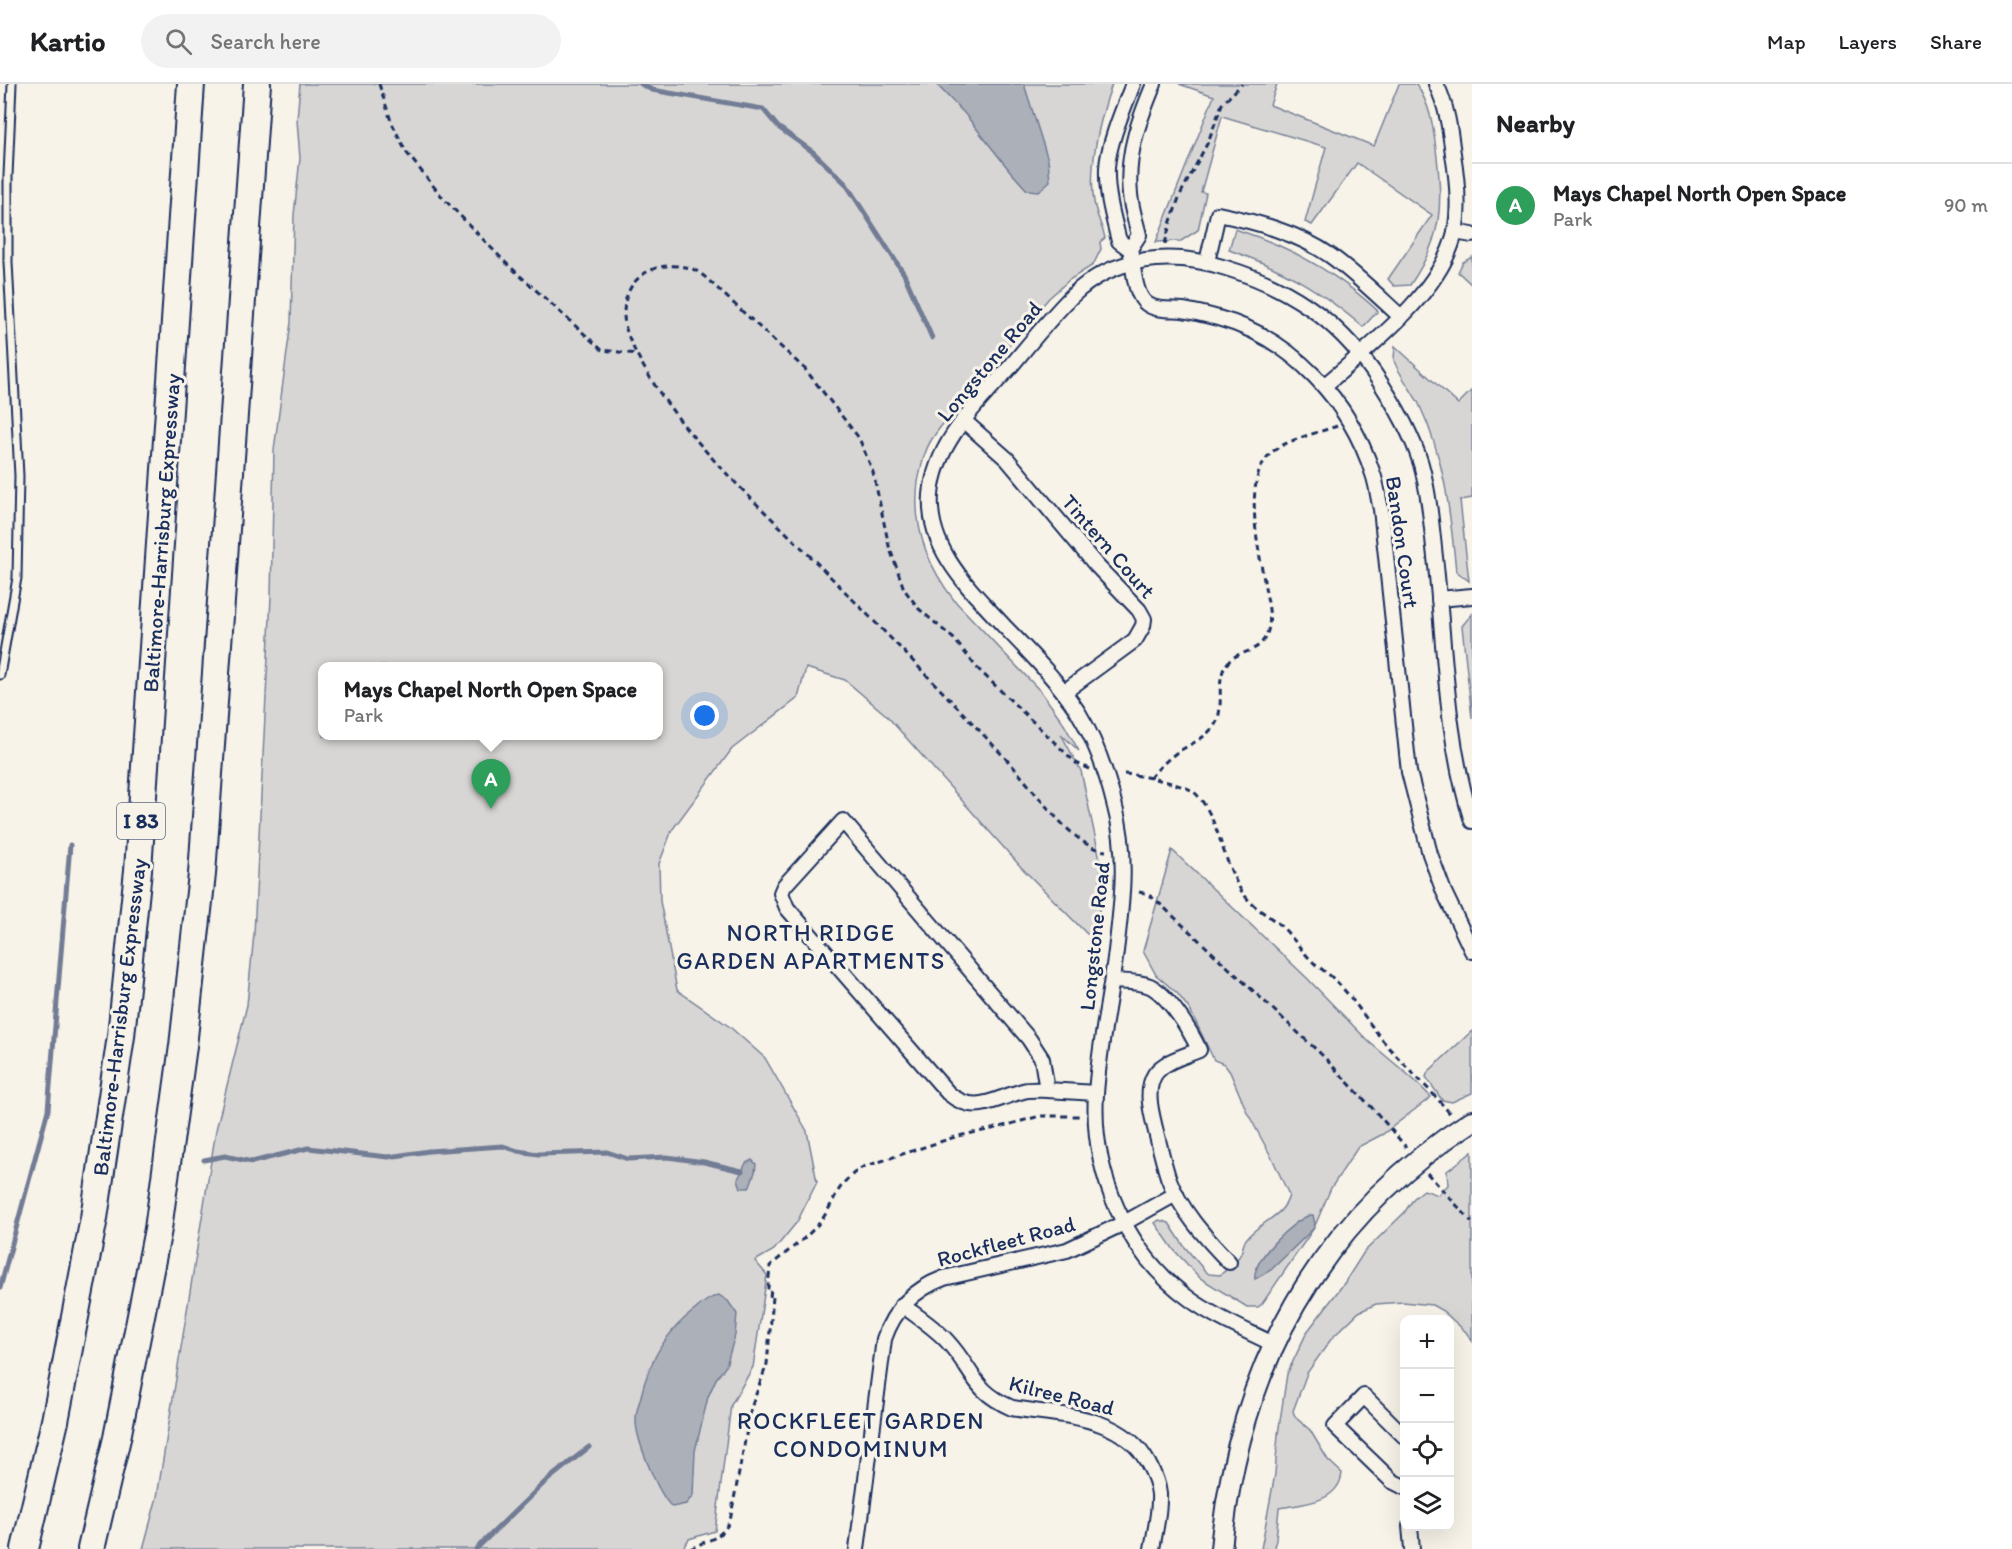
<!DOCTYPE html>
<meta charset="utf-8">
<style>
body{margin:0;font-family:Itim,sans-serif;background:#f2f2f2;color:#202124}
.controls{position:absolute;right:18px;bottom:18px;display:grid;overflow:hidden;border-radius:12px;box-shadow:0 6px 24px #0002}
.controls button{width:54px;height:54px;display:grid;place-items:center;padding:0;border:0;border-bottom:2px solid #e0e0e0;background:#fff;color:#202124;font:30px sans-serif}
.you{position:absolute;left:705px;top:632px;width:21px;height:21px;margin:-15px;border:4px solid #fff;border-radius:50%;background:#1a73e8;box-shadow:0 0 0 9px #1a73e833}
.badge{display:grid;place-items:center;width:39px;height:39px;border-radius:50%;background:#1b2f5e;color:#fff;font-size:20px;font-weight:700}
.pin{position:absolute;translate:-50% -50px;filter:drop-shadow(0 2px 3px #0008)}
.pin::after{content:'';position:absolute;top:32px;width:21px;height:18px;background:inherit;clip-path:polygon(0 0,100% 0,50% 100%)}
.popup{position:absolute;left:318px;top:578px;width:345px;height:78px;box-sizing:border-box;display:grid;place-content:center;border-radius:12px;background:#fff;filter:drop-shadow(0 2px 4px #0005);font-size:20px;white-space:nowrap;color:#757577}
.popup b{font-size:22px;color:#202124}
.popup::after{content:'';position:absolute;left:50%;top:100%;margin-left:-12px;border:12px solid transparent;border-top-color:#fff}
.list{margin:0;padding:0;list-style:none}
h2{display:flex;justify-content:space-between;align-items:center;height:78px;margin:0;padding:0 24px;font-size:26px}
h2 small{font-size:20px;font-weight:400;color:#757577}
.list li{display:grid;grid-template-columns:39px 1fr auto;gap:18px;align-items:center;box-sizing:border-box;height:84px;padding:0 24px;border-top:2px solid #e0e0e0}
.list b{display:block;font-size:22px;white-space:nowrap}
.list p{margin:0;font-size:20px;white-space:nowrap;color:#757577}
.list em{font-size:20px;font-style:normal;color:#757577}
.icon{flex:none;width:33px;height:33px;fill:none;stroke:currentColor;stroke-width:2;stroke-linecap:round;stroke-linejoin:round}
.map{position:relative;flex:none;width:1472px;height:1465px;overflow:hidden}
header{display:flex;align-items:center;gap:36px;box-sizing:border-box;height:84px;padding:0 30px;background:#fff;border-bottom:2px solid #e0e0e0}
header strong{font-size:28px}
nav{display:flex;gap:33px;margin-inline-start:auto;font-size:21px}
.search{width:420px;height:54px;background:#f2f2f2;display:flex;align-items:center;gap:15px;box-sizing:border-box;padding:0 21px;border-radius:33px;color:#757577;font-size:22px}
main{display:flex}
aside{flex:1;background:#fff}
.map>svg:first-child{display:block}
.green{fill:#d7d6d4;stroke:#798299;stroke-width:1.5;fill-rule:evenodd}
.water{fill:#acb0b9;stroke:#727c95;stroke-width:1.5}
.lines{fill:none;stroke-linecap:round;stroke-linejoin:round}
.stream{stroke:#727c95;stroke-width:5}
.lane-casing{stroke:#1b2f5e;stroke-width:11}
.street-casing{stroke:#1b2f5e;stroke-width:18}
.secondary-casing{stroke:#1b2f5e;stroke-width:24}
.highway-casing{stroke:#1b2f5e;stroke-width:30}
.path{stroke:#1b2f5e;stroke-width:3;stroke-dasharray:6 4.5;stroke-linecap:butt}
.lane{stroke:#f7f3e8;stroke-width:7}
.street{stroke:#f7f3e8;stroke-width:14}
.secondary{stroke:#f7f3e8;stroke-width:20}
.highway{stroke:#f7f3e8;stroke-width:26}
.labels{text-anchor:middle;stroke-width:6;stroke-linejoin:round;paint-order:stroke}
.shield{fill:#f7f3e8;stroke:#5d6a87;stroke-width:1.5}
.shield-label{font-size:21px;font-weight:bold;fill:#1b2f5e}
.street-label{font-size:22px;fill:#1b2f5e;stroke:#f7f3e8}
.neighbourhood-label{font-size:24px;letter-spacing:1.5px;fill:#1b2f5e;stroke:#f7f3e8}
</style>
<header>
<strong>Kartio</strong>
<div class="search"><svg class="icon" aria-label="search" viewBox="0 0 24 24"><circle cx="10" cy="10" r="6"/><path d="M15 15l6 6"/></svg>Search here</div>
<nav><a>Map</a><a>Layers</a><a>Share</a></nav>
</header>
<main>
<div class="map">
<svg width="1472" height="1465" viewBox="0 0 1472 1465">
<rect width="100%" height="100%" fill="#f7f3e8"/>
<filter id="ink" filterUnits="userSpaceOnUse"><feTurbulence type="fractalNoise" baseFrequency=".0167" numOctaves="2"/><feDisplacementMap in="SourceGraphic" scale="12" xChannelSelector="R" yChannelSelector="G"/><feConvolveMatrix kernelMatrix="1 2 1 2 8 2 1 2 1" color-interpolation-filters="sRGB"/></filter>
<g filter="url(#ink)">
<g class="green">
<path d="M 300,0 L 1112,0 C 1100,34 1088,83 1094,118 C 1096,130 1102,142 1105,154 L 1100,158 L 1101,165 L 1093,181 L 1069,196 L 1049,214 C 1024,243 1000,273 976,302 C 962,319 944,336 932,355 C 924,367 921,384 918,398 C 912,443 927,481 954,516 L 1042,609 L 1062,637 L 1079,667 L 1061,650 L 1081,687 L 1101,780 L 1099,827 L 1094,850 L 1087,850 L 1021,783 L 886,631 L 845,596 L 806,584 L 798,614 L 732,665 L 672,746 L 659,780 L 660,817 L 677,906 L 730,943 L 765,974 L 807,1047 L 817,1098 L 797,1138 L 774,1166 L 755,1177 L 767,1191 L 753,1283 L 731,1321 L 715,1447 L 689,1455 L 682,1465 L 143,1465 L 157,1413 L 216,1046 L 247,921 L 254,850 L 271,513 L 274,366 L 291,238 L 294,131 L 300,74 L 297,36 ZM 323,582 L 659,582 L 659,652 L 323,652 Z"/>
<path d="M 1179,0 L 1277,0 L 1270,21 L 1374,62 L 1399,0 L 1416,0 C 1430,20 1433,41 1436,65 C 1443,122 1443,153 1410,201 L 1394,202 L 1388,195 L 1432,131 L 1357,79 L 1312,141 L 1305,138 L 1326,63 L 1222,32 L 1201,108 L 1206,109 L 1198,146 L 1181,157 L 1156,158 L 1214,12 Z"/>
<path d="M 1235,145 C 1289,162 1336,188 1378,227 L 1363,243 C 1317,204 1286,186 1229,166 Z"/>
<path d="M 1472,173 L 1472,201 L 1458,188 L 1463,178 Z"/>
<path d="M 1395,262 L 1458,320 L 1472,306 L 1472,414 L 1460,416 L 1469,497 L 1456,487 C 1450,427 1445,375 1419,320 C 1414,310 1395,284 1394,276 C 1394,271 1395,266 1395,262 Z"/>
<path d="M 1472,530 L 1472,634 L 1462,542 Z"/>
<path d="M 1172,766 L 1307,894 L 1368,957 L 1412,994 L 1431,1013 L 1383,1050 L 1358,1063 L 1331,1104 L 1314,1144 L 1262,1220 L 1258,1223 L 1247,1223 L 1200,1194 L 1174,1166 L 1155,1139 L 1159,1136 L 1169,1139 L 1184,1162 L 1205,1187 L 1209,1190 L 1220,1191 C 1227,1185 1235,1180 1240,1171 C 1243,1166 1243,1158 1247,1154 C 1259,1138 1284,1133 1289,1111 L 1273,1076 L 1247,1028 L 1230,988 L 1224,980 L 1214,976 L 1190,926 L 1177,909 L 1156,891 L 1143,867 Z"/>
<path d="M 1472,947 L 1472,1009 L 1452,1018 L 1442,1016 L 1426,993 L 1428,988 Z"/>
<path d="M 1472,1068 L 1472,1257 L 1466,1248 L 1443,1227 L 1432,1221 L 1403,1218 L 1376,1220 L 1359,1228 L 1332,1254 L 1307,1289 L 1293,1327 L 1295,1333 L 1310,1346 L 1328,1376 L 1342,1389 C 1339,1419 1302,1420 1279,1424 L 1275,1465 L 1261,1465 L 1275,1390 L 1278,1350 L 1287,1290 L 1307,1248 L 1345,1198 L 1364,1168 L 1404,1129 L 1414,1114 L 1424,1106 L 1438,1111 L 1448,1101 L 1447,1087 Z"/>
</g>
<g class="water">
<path d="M 936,0 L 1024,0 L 1048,76 L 1050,97 L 1039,107 L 1027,106 L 1010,87 L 965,30 Z"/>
<path d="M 752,1076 L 756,1080 L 755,1088 L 749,1104 L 741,1104 L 738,1095 L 746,1079 Z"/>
<path d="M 1310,1131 L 1313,1131 L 1315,1140 L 1313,1145 L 1271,1186 L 1255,1195 C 1252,1176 1292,1137 1310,1131 Z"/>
<path d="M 719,1211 L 728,1217 L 737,1230 L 735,1251 L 726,1282 L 716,1295 L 708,1313 L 695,1367 L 693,1411 L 686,1420 L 672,1423 C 658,1410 635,1354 636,1335 C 636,1327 639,1320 641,1312 C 649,1277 666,1247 696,1225 C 703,1219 710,1213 719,1211 Z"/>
</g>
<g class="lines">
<g class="stream">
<path d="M 641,0 L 652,6 L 763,25 L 778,43 L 813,68 L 846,100 L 904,190 L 932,254"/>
<path d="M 204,1076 L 225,1072 L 252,1078 L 308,1064 L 388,1073 L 429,1067 L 503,1062 L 518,1067 L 538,1070 L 607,1068 L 628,1075 L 667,1073 L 704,1078 L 742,1087"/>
<path d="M 0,1204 L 48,1026 L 70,761"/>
<path d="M 476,1465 L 545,1398 L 589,1363"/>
</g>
<g class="lane-casing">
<path id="lane" d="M 0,591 L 17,494 L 19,392 L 8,178 L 8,92 L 12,0"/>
</g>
<g class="street-casing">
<g id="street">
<path d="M 1133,0 C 1124,23 1108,60 1107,84 C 1106,109 1113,133 1119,157 L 1130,165 C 1134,180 1133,210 1147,220 C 1156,227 1172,225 1183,226 C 1195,228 1207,231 1218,234 C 1293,254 1350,318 1373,390 C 1377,401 1378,414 1381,425 L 1409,688 L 1430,770 L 1444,808 L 1472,867"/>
<path d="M 1455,148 L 1472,151"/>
<path d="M 1130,165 L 1139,151 C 1136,138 1131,124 1130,110 C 1126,70 1139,36 1154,0"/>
<path d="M 1207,178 L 1218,130 C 1257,138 1298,149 1331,172 C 1356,190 1378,212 1401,233"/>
<path d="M 1324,302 C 1369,263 1442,208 1455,148 C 1460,123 1457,94 1453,70 C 1450,46 1447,22 1436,0"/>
<path d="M 963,336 L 1007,375 L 1096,481 L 1139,526 L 1144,535 L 1143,542 L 1135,556 L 1064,608"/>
<path d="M 1439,515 L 1472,512"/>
<path d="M 1112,897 C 1124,898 1138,897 1150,902 C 1168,911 1191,947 1199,966 C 1185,972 1164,977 1155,990 C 1145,1006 1151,1027 1155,1044 C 1159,1060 1163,1077 1168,1093 C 1180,1126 1205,1153 1229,1178"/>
<path d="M 1047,1006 C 1039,1006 1030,1005 1023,1007 C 993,1015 975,1032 948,1009 L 787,824 L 781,809 L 784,802 L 843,737 L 1029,955 L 1042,975 L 1047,1006 L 1096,1009"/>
<path d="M 902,1221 C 918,1233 934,1243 947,1257 C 974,1286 971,1306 1012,1324 C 1060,1332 1122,1330 1148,1379 C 1153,1388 1158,1399 1159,1410 C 1160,1428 1155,1447 1152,1465"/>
<path d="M 1273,1260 C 1245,1246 1216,1234 1191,1216 C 1126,1170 1091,1088 1096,1010 C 1099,962 1110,914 1116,867 C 1122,818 1128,771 1115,723 C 1107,690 1096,657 1078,628 C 1057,596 1030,569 1004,542 C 970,505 927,466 931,411 C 935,358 978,319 1011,282 C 1031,258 1050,234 1072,212 C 1114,171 1172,167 1226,184 C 1289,203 1336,235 1374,289 C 1393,317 1411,347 1421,380 C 1430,413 1432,448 1436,482 C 1445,566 1446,656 1472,737"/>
<path d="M 1404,1352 L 1364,1312 L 1335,1342 L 1392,1397 L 1404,1403"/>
<path d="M 1410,1442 L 1412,1465"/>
<path d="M 857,1465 L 884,1255 C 894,1225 915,1205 944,1194 L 1067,1166 L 1124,1139 L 1176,1110"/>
</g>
</g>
<g class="secondary-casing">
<path id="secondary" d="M 1221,1465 C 1238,1285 1317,1136 1472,1037"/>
</g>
<g class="highway-casing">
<g id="highway">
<path d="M 25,1465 L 55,1337 L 94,1134 L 121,952 L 138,786 L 191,0"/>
<path d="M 91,1465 L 117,1354 L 158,1145 L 183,962 L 202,790 L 257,0"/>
</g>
</g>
<g class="path">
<path d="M 379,0 L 391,37 L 406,68 L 443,114 L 506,179 L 602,266 L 637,270"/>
<path d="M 1165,160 L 1170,140 L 1180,111 L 1208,58 L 1222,20 L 1242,0"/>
<path d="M 1090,685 L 1076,679 L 978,585 L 954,555 L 919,525 L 904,505 L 889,462 L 873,388 L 859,354 L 805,285 L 705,193 C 701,190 695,185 690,184 C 655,175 624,193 624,230 C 624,248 634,265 642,280 C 683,353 747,410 806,468 C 874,537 942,606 1008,677 C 1031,701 1073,765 1106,767"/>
<path d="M 1124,690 C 1137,690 1186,701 1194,708 C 1220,731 1223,786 1246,813 C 1255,825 1270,832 1281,842 C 1293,853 1302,868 1314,879 C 1321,885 1329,890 1335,896 C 1356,917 1370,942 1389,964 C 1410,987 1432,1007 1451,1031"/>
<path d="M 1150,694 C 1158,684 1166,677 1176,669 C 1190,660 1207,654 1216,639 C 1225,621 1215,597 1226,581 C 1236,565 1256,572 1266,552 C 1273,537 1268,519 1265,503 C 1260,468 1241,398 1270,370 C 1284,356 1318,349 1337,342"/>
<path d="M 1139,808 L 1148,810 L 1158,818 L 1322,971 L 1375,1027 L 1406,1063"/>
<path d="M 1427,1089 L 1472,1138"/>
<path d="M 690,1465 C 708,1455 719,1457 730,1437 L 751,1324 L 767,1280 L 773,1213 L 770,1214 L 771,1204 L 768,1204 L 770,1182 C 786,1168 806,1155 820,1138 C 838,1114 834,1101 863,1083 L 958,1052 L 992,1045 L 1040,1032 L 1080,1032"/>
</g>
<use href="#lane" class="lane"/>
<use href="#street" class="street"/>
<use href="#secondary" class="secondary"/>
<use href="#highway" class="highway"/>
</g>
</g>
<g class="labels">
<rect class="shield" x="117" y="719" width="48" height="36" rx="4.5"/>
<g class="shield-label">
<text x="141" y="744">I 83</text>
</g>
<g class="street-label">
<text transform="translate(989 277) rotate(-50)" y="8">Longstone Road</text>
<text transform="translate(161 449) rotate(-86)" y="8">Baltimore-Harrisburg Expressway</text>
<text transform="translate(1403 458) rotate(82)" y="8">Bandon Court</text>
<text transform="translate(1109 462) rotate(49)" y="8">Tintern Court</text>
<text transform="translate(1094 852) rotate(-84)" y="8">Longstone Road</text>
<text transform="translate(119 933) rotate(-83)" y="8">Baltimore-Harrisburg Expressway</text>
<text transform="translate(1006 1157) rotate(-15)" y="8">Rockfleet Road</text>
<text transform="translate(1062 1311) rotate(14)" y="8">Kilree Road</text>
</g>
<g class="neighbourhood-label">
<text x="811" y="857">NORTH RIDGE<tspan x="811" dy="28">GARDEN APARTMENTS</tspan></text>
<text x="861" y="1345">ROCKFLEET GARDEN<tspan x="861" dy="28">CONDOMINUM</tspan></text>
</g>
</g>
</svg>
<div class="controls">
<button>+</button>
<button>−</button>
<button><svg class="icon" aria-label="locate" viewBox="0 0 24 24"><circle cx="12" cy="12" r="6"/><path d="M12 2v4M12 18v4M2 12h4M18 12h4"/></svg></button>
<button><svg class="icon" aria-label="layers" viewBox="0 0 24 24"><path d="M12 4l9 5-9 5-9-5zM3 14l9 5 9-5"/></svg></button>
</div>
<div class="you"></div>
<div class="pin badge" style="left:491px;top:725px;background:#2e9e5b">A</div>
<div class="popup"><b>Mays Chapel North Open Space</b>Park</div>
</div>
<aside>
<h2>Nearby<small></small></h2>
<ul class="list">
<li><span class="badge" style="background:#2e9e5b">A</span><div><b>Mays Chapel North Open Space</b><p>Park</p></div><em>90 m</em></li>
</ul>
</aside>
</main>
